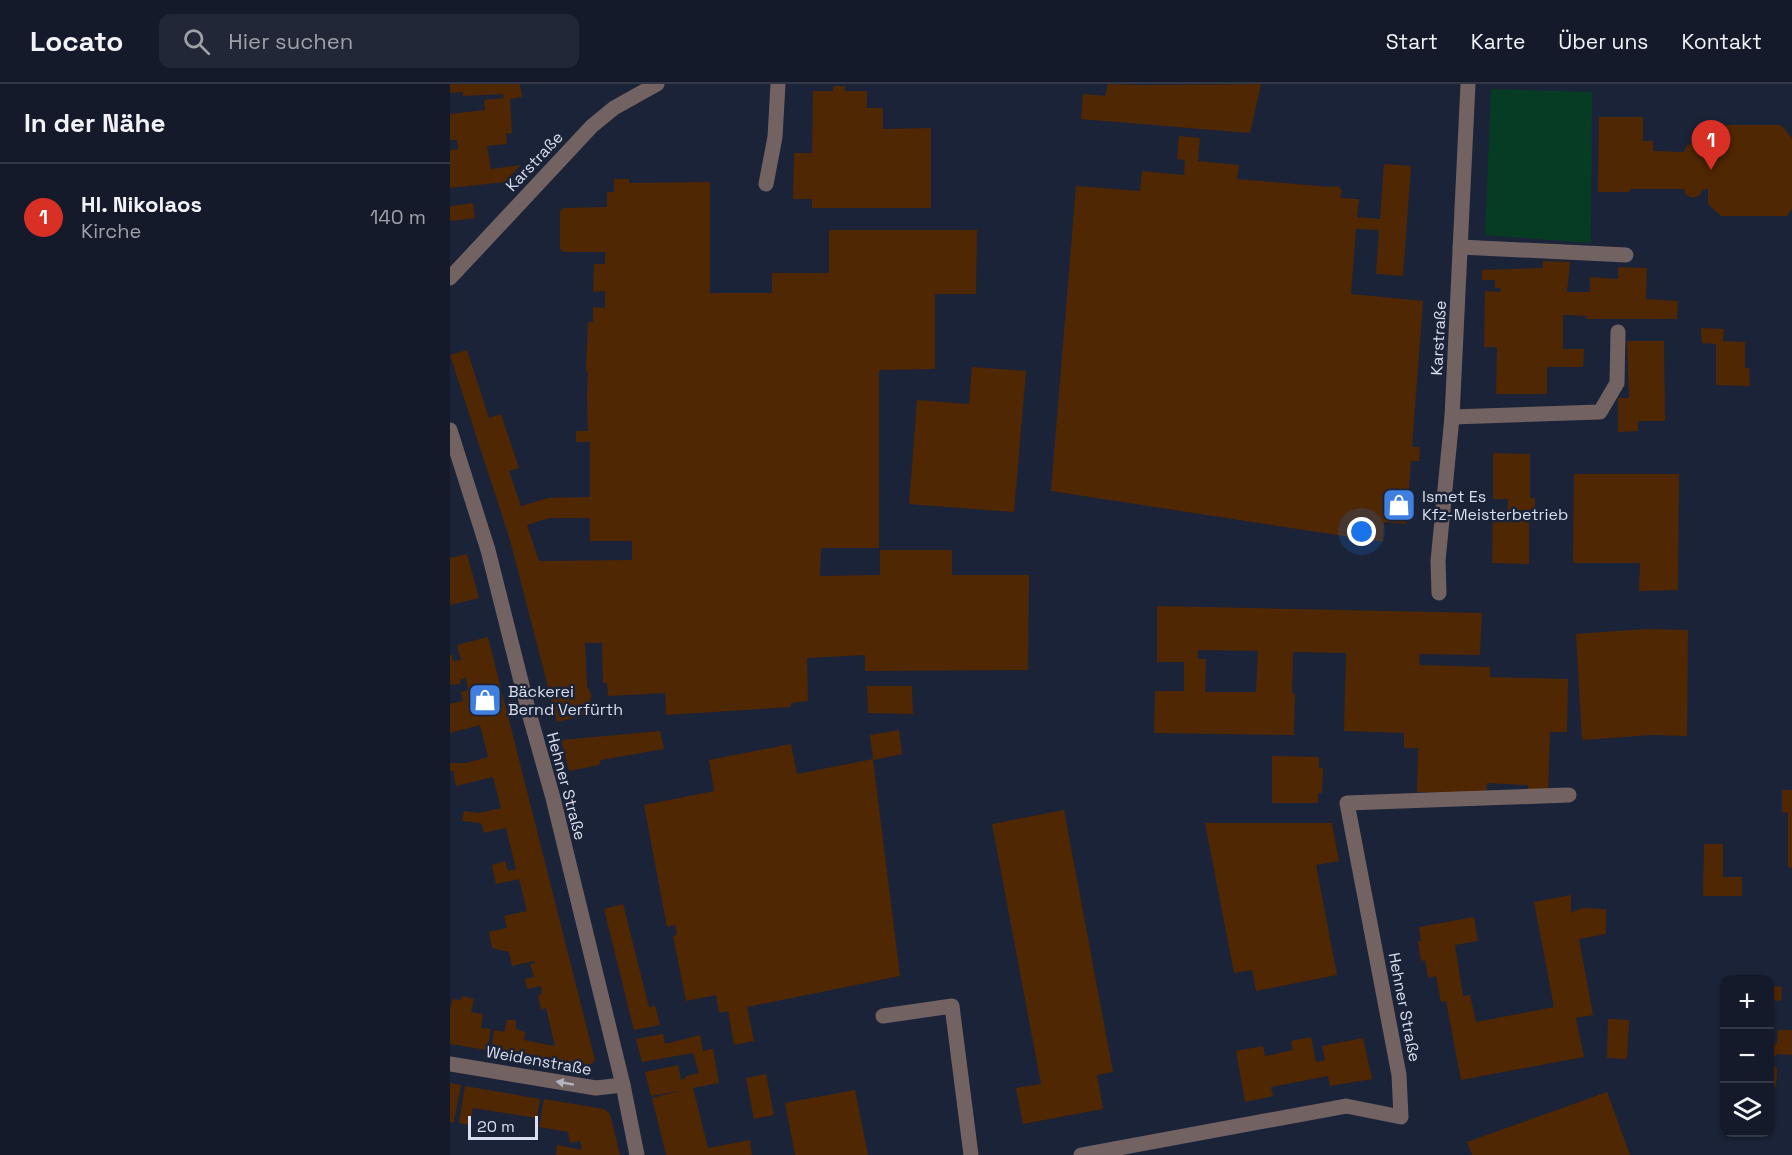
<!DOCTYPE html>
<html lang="de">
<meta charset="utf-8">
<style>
body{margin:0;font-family:"Space Grotesk",sans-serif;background:#212736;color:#f1f3f6}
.controls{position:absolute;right:18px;bottom:18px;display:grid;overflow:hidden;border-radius:12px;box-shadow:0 2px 4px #0004}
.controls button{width:54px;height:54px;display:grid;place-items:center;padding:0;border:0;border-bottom:2px solid #333847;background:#141a2a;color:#f1f3f6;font:30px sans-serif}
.scale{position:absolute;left:18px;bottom:15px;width:70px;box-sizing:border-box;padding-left:6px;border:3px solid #d9dfee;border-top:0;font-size:16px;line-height:21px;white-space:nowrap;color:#d9dfee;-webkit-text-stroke:4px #1b2338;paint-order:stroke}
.you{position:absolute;left:912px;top:448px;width:21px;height:21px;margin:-15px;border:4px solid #fff;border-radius:50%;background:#1a73e8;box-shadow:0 0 0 9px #1a73e833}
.badge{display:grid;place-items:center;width:39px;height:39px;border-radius:50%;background:#d93025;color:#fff;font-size:20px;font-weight:700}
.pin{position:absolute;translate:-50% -50px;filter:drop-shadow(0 2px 3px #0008)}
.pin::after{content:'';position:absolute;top:32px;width:21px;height:18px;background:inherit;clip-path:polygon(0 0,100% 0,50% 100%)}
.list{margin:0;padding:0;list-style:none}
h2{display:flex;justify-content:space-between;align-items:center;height:78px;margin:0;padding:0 24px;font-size:26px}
h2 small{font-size:20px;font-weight:400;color:#9da1a8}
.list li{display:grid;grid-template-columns:39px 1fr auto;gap:18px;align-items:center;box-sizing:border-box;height:108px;padding:0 24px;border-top:2px solid #333847}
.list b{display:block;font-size:22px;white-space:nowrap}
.list p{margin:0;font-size:20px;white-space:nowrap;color:#9da1a8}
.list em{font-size:20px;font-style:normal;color:#9da1a8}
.icon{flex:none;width:33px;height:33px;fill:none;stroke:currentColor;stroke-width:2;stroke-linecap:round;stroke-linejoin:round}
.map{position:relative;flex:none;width:1342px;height:1071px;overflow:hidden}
header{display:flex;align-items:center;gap:36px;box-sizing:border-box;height:84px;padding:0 30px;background:#141a2a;border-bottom:2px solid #333847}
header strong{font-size:28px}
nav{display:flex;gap:33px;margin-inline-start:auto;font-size:21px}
.search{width:420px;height:54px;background:#212736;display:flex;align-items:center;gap:15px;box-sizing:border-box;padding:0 21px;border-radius:12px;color:#9da1a8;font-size:22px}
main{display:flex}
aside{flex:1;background:#141a2a}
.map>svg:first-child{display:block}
.green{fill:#073c24}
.building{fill:#502703;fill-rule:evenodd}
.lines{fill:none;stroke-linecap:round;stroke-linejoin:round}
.minor{stroke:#726362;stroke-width:15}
.oneway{fill:#b5b4bd}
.labels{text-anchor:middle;stroke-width:5;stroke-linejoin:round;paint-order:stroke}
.street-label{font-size:16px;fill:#d9dfee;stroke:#1b2338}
.poi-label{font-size:16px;fill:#d9dfee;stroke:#1b2338;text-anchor:start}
</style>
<header>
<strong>Locato</strong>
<div class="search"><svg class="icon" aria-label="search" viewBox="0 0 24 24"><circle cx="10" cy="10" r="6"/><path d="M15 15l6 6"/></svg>Hier suchen</div>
<nav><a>Start</a><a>Karte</a><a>Über uns</a><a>Kontakt</a></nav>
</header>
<main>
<aside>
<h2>In der Nähe<small></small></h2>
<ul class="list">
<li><span class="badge">1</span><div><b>Hl. Nikolaos</b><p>Kirche</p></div><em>140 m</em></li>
</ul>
</aside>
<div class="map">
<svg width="1342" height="1071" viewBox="0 0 1342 1071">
<rect width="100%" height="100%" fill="#1b2338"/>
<path class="green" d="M 1041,5 L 1142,8 L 1141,159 L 1035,151 Z"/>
<g class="building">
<path d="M 0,0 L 70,0 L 72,13 L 60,15 L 62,49 L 56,50 L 57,60 L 37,62 L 41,85 L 71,81 L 55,98 L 0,104 L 0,66 L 8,65 L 7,56 L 0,56 L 0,30 L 35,26 L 34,16 L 54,14 L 53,10 L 13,12 L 13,8 L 0,9 Z"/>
<path d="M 658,0 L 693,1 L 811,0 L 800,49 L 631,35 L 633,10 L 655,12 Z"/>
<path d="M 383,2 L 395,2 L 395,7 L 417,7 L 417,24 L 433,24 L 433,45 L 481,44 L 481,124 L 362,124 L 362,115 L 343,115 L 344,69 L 362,69 L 363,7 L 383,7 Z"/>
<path d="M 1149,33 L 1193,33 L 1193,57 L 1203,57 L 1203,67 L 1234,68 L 1236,62 L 1243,59 L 1250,63 L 1252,68 L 1259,68 L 1259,54 L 1272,41 L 1331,41 L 1342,54 L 1342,125 L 1337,132 L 1271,132 L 1258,120 L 1258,105 L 1252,106 L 1250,111 L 1243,114 L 1236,111 L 1234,105 L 1180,105 L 1180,108 L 1148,108 Z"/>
<path d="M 729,52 L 750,54 L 748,77 L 789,81 L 787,95 L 880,103 L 888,102 L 892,107 L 890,114 L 909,115 L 907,133 L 930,135 L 934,80 L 961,82 L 953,192 L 926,190 L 929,146 L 906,145 L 901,210 L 973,217 L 962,363 L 970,363 L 969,377 L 961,377 L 956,440 L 934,438 L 933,458 L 601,407 L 626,102 L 690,107 L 692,87 L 734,91 L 735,76 L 727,75 Z"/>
<path d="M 164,95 L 179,95 L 179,99 L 260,98 L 260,209 L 322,209 L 322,189 L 379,189 L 379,146 L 527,146 L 526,210 L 485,210 L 485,285 L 429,286 L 429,464 L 371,464 L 370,492 L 430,491 L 430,466 L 502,466 L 502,491 L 579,491 L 578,586 L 415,587 L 415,571 L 357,574 L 358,617 L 341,619 L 341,623 L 216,631 L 215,609 L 158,612 L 157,599 L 153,599 L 152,559 L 135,559 L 137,602 L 142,612 L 140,615 L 143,629 L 107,638 L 60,456 L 0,271 L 17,266 L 39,334 L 51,330 L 69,384 L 59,387 L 71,422 L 98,414 L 140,413 L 140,358 L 126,358 L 126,347 L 138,347 L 137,311 L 138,291 L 136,285 L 138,238 L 143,238 L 143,223 L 155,224 L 155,207 L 143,208 L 144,180 L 155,180 L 155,168 L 113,168 L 110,165 L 110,127 L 114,124 L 157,123 L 157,108 L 164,108 ZM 99,434 L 140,434 L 140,457 L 182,457 L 182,476 L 89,477 L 77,441 Z"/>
<path d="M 23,119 L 25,134 L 0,137 L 0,122 Z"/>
<path d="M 1093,177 L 1120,178 L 1117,208 L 1140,208 L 1140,193 L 1168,195 L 1168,183 L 1197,184 L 1196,215 L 1228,217 L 1227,235 L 1136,235 L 1137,232 L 1113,231 L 1113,265 L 1134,265 L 1133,283 L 1097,283 L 1097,310 L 1046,310 L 1047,263 L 1034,263 L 1035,207 L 1050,208 L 1051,204 L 1045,204 L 1045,196 L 1032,196 L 1032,186 L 1093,184 Z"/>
<path d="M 1251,244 L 1274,245 L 1273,257 L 1295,258 L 1295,284 L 1299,284 L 1300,302 L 1266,301 L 1266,260 L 1252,259 Z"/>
<path d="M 1177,257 L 1214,257 L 1215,337 L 1188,337 L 1188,347 L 1168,348 L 1168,314 L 1179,314 Z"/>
<path d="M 522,283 L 576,287 L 564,428 L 459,420 L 467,316 L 519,320 Z"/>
<path d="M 1043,369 L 1080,370 L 1080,414 L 1085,414 L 1085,426 L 1063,426 L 1063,436 L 1079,436 L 1079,480 L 1042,479 L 1043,425 L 1058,426 L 1058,415 L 1043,415 Z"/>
<path d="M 1124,390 L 1229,390 L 1228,506 L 1189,507 L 1190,479 L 1123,479 Z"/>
<path d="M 17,470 L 29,514 L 0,521 L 0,474 Z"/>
<path d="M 707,522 L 1032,529 L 1030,571 L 970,570 L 969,581 L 1040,583 L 1040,593 L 1118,595 L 1117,648 L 1100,648 L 1098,711 L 1078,711 L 1078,701 L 1037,699 L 1036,710 L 967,708 L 968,664 L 954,664 L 954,649 L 894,647 L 896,569 L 843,568 L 842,609 L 845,609 L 844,651 L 704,649 L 705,607 L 734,607 L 734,578 L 707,578 ZM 748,566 L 808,567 L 806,608 L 755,608 L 756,575 L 748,575 Z"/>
<path d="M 1195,545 L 1238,546 L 1237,652 L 1202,651 L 1132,656 L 1126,550 Z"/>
<path d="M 38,553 L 145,976 L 138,983 L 41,967 L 44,946 L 54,948 L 57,936 L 66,936 L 66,945 L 75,948 L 74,956 L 105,962 L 96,924 L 91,925 L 88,911 L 92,910 L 91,902 L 77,905 L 75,895 L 84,893 L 80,880 L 85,879 L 84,877 L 62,882 L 59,868 L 42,864 L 39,848 L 57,844 L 54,832 L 77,827 L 69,795 L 46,800 L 42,781 L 55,777 L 58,787 L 66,785 L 56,744 L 34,749 L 31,739 L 12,737 L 14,727 L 29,729 L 51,724 L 43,693 L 6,702 L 3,687 L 0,687 L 0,679 L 16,679 L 38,673 L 30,641 L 0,649 L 0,620 L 13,617 L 11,608 L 18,606 L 16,594 L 10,596 L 11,600 L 0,601 L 0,571 L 2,571 L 3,577 L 11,576 L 7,561 Z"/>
<path d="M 417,602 L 462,602 L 463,630 L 418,629 Z"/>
<path d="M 449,646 L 452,670 L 423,676 L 450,892 L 297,923 L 304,957 L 284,961 L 278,927 L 269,929 L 266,911 L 236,917 L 223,852 L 227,851 L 225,841 L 217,843 L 194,721 L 264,707 L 259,676 L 341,660 L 347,690 L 423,675 L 420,651 Z"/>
<path d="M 210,647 L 214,665 L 151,676 L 149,681 L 119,687 L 111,656 Z"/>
<path d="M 822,672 L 869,673 L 869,684 L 873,684 L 872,709 L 868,709 L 868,719 L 822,719 Z"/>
<path d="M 1332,706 L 1342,706 L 1342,784 L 1338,783 L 1338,729 L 1332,728 Z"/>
<path d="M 614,726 L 663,988 L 647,991 L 653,1025 L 573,1040 L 566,1004 L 591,1000 L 542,740 Z"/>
<path d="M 755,739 L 882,739 L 889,777 L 866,781 L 887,891 L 806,907 L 802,886 L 784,889 Z"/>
<path d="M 1254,760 L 1273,760 L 1273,793 L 1292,793 L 1292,812 L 1253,812 Z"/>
<path d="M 1121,811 L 1121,829 L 1132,824 L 1156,825 L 1156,850 L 1129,855 L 1143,931 L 1126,934 L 1134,973 L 1011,996 L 996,917 L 991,918 L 986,892 L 978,894 L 975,876 L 971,877 L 968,857 L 971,857 L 969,843 L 1024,833 L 1028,857 L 1005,861 L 1013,912 L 1020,911 L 1026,938 L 1104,923 L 1084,818 Z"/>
<path d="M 173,820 L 199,923 L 205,922 L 210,941 L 184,946 L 154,825 Z"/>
<path d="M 1320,902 L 1332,903 L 1331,917 L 1320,916 Z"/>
<path d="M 12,912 L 24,915 L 21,928 L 33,930 L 31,944 L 41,945 L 37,966 L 0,960 L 0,924 L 3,915 L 11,916 Z"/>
<path d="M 1158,935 L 1179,936 L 1177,975 L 1157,974 Z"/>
<path d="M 1328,946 L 1342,946 L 1342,971 L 1328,970 L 1323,974 L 1323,980 L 1327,985 L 1326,1002 L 1322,1006 L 1321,1013 L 1320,1013 L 1320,965 L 1327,959 Z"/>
<path d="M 213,950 L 215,960 L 250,951 L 253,967 L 263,965 L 269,999 L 243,1004 L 258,1064 L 300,1056 L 302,1071 L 216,1071 L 202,1014 L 233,1006 L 201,1012 L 195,988 L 228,981 L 231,996 L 235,995 L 236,992 L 249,989 L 243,969 L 192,978 L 186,955 Z"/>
<path d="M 861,953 L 866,978 L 875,976 L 872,962 L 913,954 L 922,995 L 880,1002 L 878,992 L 821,1003 L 823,1012 L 795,1018 L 786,967 L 813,962 L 815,972 L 843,966 L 841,957 Z"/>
<path d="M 316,990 L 324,1031 L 304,1035 L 296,994 Z"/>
<path d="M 0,999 L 11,1001 L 4,1038 L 0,1038 Z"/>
<path d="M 15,1002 L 90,1015 L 87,1034 L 23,1024 L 20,1041 L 9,1039 Z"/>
<path d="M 405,1006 L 418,1071 L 345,1071 L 335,1019 Z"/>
<path d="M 1157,1008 L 1180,1071 L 1022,1071 L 1017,1058 Z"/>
<path d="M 94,1015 L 154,1025 L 160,1030 L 170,1071 L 106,1071 L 107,1061 L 132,1066 L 130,1057 L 120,1059 L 118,1048 L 89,1043 Z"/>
</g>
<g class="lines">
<g class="minor">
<path d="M 316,100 L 325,53 L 328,0"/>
<path d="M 1010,163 L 1176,171"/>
<path d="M 0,194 L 142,42 L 164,24 L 207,0"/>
<path d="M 1002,333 L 1150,328 L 1167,299 L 1168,248"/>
<path d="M 0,346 L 38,466 L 79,629 L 103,714 L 173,1001 L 187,1071"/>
<path d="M 989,509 L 988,477 L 1002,333 L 1018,0"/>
<path d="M 433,932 L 502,922 L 521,1071"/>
<path d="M 0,980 L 146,1004 L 173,1001"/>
<path d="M 631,1071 L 896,1022 L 951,1033 L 949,991 L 897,719 L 1119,711"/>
</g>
</g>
<defs><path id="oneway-solid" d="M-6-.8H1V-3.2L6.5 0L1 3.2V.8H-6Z" transform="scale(1.5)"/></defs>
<use class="oneway" href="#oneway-solid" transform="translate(115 999) rotate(-170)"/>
<defs>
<g id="shop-square" transform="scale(1.725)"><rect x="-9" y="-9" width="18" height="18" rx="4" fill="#3f7fe0" stroke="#1b2338"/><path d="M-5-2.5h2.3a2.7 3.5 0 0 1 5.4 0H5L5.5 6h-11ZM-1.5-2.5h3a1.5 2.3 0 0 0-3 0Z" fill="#fff"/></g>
</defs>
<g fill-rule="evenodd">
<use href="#shop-square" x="949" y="421"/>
<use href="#shop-square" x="35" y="616"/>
</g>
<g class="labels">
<g class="street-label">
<text transform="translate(84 77) rotate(-47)" y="6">Karstraße</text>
<text transform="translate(988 254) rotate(-87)" y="6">Karstraße</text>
<text transform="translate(117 702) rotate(75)" y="6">Hehner Straße</text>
<text transform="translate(955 923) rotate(79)" y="6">Hehner Straße</text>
<text transform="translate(89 976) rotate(10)" y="6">Weidenstraße</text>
</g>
<g class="poi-label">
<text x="972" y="418">Ismet Es<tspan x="972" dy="18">Kfz-Meisterbetrieb</tspan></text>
<text x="58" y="613">Bäckerei<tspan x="58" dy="18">Bernd Verfürth</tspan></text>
</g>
</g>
</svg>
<div class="controls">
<button>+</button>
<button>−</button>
<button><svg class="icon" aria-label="layers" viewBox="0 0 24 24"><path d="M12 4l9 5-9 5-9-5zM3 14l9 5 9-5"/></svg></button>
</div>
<div class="scale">20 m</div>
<div class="you"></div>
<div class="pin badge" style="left:1261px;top:86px">1</div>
</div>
</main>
